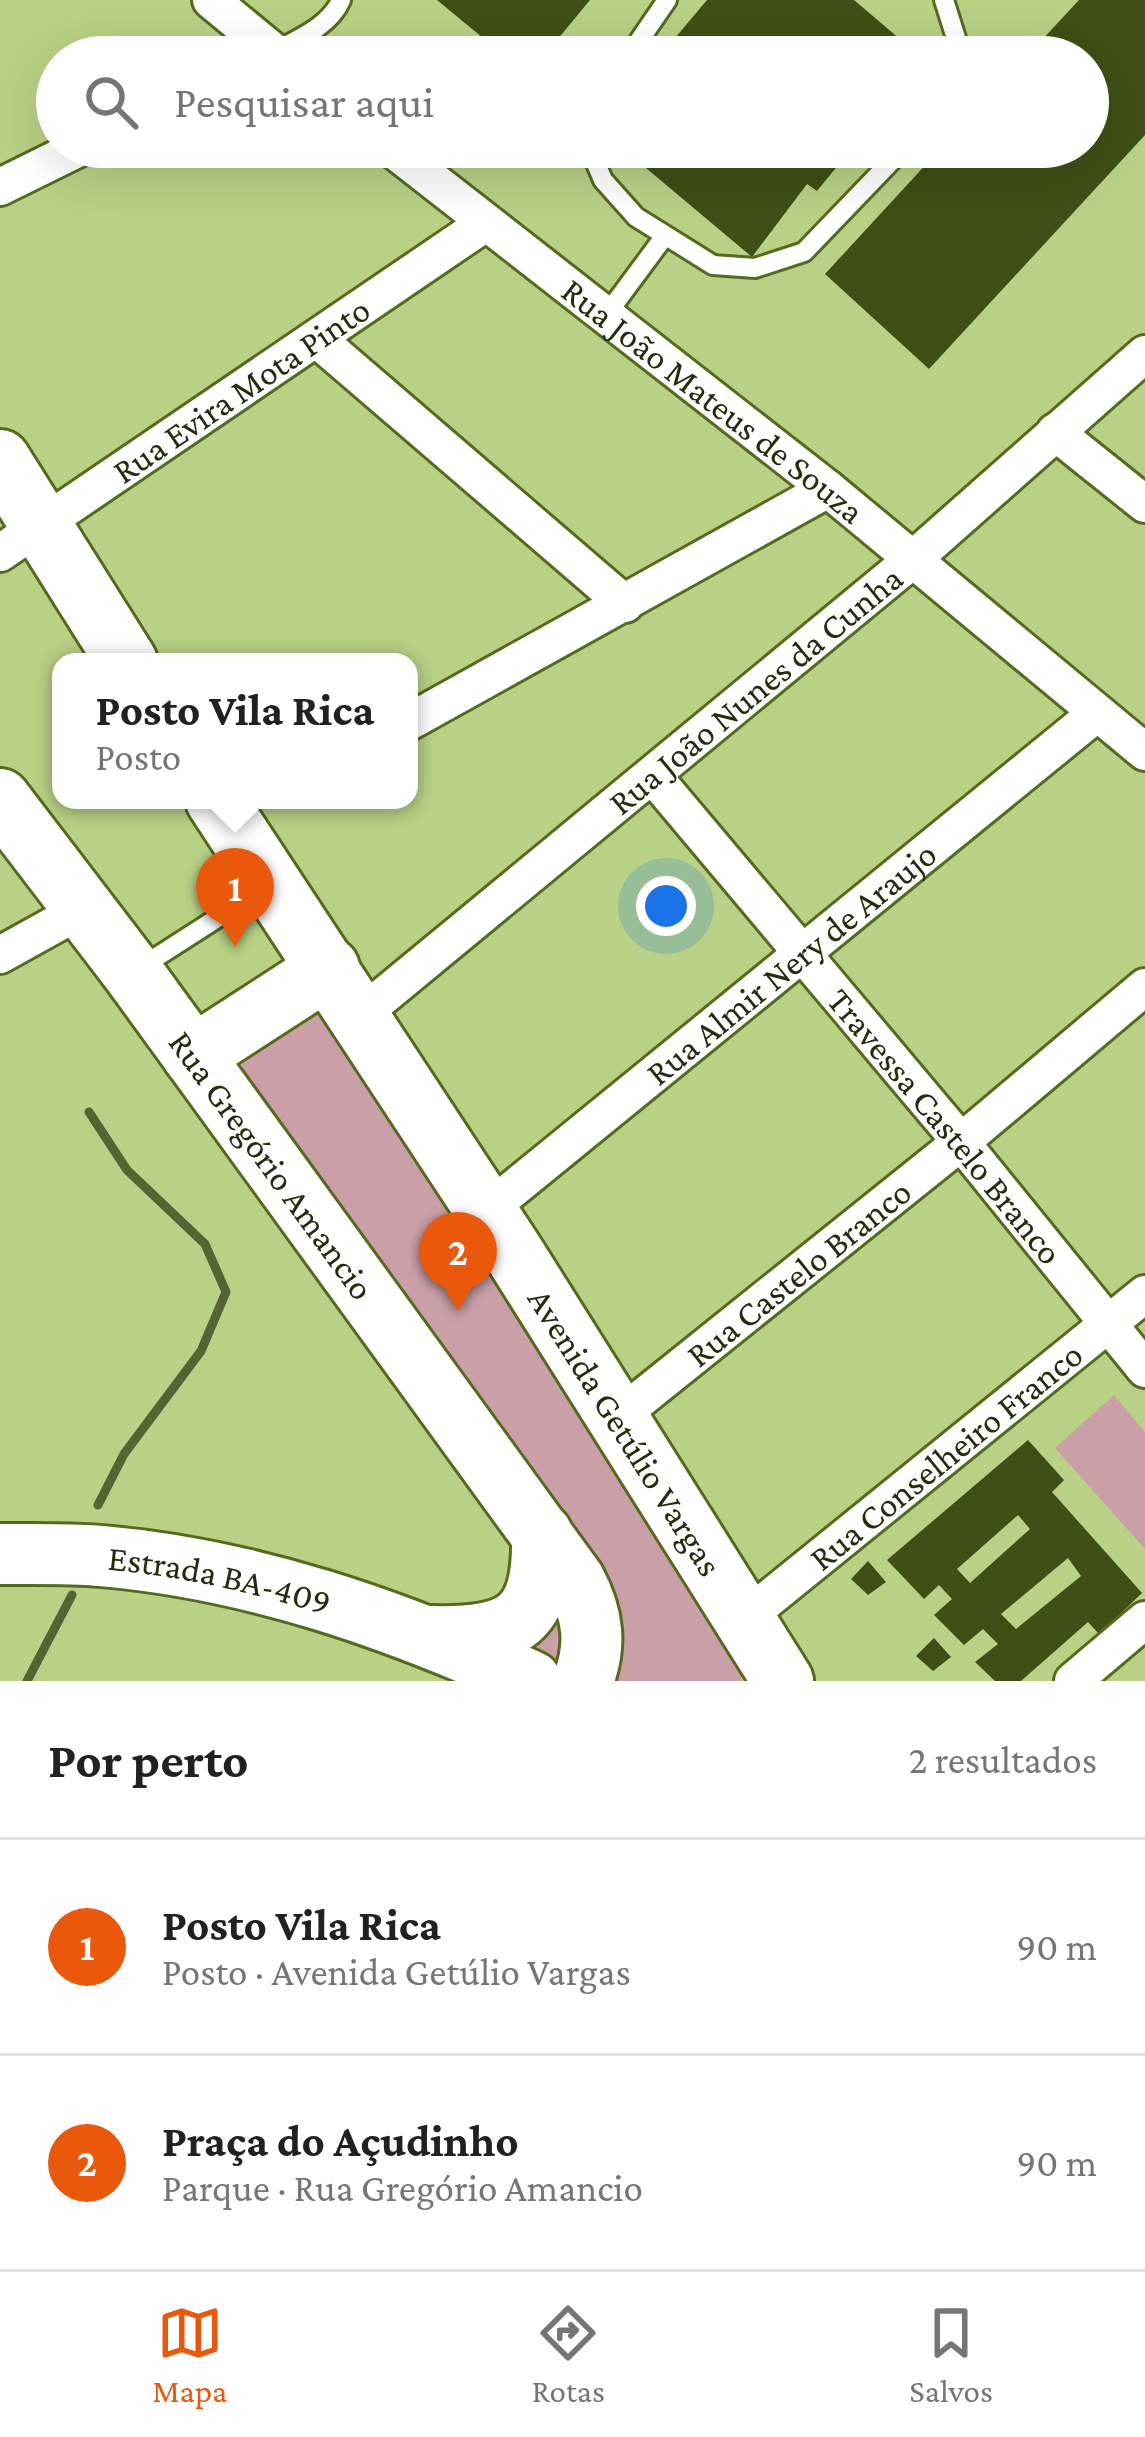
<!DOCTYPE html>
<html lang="pt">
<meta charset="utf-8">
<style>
body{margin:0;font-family:"Crimson Pro",serif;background:#f6f6f6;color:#202124}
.you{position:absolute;left:666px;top:906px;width:42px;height:42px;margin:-30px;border:9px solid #fff;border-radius:50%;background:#1a73e8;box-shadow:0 0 0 18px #1a73e833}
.badge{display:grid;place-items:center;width:78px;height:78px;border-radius:50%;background:#ea580c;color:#fff;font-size:39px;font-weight:700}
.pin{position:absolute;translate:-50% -99px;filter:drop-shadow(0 3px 6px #0008)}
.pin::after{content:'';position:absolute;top:63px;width:42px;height:36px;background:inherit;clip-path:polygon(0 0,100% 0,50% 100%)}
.popup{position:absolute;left:52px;top:653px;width:366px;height:156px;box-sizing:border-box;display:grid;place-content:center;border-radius:24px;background:#fff;filter:drop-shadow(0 3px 9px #0005);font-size:39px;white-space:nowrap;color:#757577}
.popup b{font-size:45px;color:#202124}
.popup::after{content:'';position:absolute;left:50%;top:100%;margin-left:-24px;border:24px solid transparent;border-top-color:#fff}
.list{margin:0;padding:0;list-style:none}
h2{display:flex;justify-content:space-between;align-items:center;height:156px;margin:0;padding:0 48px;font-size:51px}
h2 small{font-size:39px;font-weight:400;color:#757577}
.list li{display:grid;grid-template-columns:78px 1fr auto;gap:36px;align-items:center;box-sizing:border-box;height:216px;padding:0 48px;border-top:3px solid #e0e0e0}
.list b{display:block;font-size:45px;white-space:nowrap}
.list p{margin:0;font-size:39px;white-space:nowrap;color:#757577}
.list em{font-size:39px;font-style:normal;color:#757577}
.icon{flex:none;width:66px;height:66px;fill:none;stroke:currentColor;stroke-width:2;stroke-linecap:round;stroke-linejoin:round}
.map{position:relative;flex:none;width:1145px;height:1681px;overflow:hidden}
.search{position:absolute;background:#fff;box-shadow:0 12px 48px #0002;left:36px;right:36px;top:36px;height:132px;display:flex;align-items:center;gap:30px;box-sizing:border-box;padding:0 42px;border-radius:66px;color:#757577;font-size:45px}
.sheet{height:588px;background:#fff}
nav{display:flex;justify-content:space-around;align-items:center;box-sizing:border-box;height:168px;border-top:3px solid #e0e0e0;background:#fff;font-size:33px;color:#757577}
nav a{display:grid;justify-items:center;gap:6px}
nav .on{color:#ea580c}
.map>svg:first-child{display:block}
.green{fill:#ca9fa8}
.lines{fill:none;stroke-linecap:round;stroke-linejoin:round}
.stream{stroke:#546433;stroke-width:9}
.building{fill:#3f4f15;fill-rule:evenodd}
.service-casing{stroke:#556a1d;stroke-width:24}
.minor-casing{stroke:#556a1d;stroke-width:42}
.primary-casing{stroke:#556a1d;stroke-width:66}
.service{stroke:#fff;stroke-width:18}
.minor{stroke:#fff;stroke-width:36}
.primary{stroke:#fff;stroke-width:60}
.labels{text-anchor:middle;stroke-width:12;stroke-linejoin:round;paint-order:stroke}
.street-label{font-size:36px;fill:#232d0d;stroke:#dfedc7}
</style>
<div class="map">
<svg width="1145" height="1681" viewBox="0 0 1145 1681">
<rect width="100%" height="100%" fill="#b8d185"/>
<g class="green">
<path d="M 311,1004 L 350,1025 L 744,1654 L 741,1681 L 598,1681 L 608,1619 L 266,1133 L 242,1069 L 244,1043 Z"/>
<path d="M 1114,1395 L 1145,1432 L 1145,1549 L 1055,1448 Z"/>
<path d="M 562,1587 L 570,1668 L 518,1641 Z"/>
</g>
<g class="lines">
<g class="stream">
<path d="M 89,1112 L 127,1170 L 205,1244 L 226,1292 L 201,1351 L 124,1454 L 98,1505"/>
<path d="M 27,1681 L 72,1595"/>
</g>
</g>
<g class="building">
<path d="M 437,0 L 590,0 L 543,57 L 506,57 Z"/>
<path d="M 707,0 L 854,0 L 921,57 L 659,57 Z"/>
<path d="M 1079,0 L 1145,0 L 1145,135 L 929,369 L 825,274 L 942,147 L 1088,147 L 1088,57 L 1026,57 Z"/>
<path d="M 621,147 L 853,147 L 817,191 L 807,184 L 752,257 Z"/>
<path d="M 1028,1440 L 1064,1480 L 1052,1492 L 1142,1593 L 1099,1634 L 1088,1622 L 1021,1681 L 995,1681 L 975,1662 L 998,1644 L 983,1629 L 964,1645 L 934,1615 L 952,1599 L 939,1585 L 924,1599 L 887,1560 ZM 1018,1515 L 1030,1529 L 970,1583 L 957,1569 ZM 1068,1558 L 1081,1576 L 1016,1629 L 1001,1614 Z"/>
<path d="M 868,1561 L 886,1582 L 868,1595 L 851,1579 Z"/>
<path d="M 934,1638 L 951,1657 L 933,1671 L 916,1656 Z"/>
</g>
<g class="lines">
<g class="service-casing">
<g id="service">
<path d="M 944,0 L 962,57"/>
<path d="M 274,52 C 298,39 330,26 341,0"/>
<path d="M 628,57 L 667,0"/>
<path d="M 589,147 L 603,180 L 636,217 L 713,265 L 755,268 L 804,252 L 905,147"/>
<path d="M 604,318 L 664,237"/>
<path d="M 141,967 L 264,888"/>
</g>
</g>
<g class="minor-casing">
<g id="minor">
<path d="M 211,0 L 280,57"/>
<path id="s1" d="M 390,147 L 828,489 L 1145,752"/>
<path d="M 0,187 L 81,147"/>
<path d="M 317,339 L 625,604"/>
<path d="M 1055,432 L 1145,504"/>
<path id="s2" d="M 0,553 L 484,224"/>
<path d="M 409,722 L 828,489"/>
<path id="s3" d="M 653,776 L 961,1142 L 1145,1369"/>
<path d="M 0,955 L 81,910"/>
<path id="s4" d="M 357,1018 L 912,560 L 1145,354"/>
<path id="s5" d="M 486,1211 L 1097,713"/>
<path id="s6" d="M 618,1417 L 961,1142 L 1145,987"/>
<path id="s7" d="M 745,1618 L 1145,1294"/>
<path d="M 1073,1681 L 1145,1620"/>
</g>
</g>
<g class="primary-casing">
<g id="primary">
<path d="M 0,460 L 127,662"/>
<path id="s8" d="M 0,799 L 133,973 L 575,1581 C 593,1614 597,1645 583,1681"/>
<path id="s9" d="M 216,800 L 513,1252 L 783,1681"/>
<path d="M 193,1056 L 329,968"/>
<path id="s10" d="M 0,1554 C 34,1554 68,1553 101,1556 C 253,1569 394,1619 531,1681"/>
<path d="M 431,1636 C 515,1638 544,1622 542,1534"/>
</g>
</g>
<use href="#service" class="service"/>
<use href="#minor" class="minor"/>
<use href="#primary" class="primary"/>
</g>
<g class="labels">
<g class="street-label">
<text dy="13" stroke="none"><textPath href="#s2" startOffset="291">Rua Evira Mota Pinto</textPath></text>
<text dy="13" stroke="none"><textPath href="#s1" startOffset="411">Rua João Mateus de Souza</textPath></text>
<text dy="13" stroke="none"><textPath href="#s4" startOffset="516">Rua João Nunes da Cunha</textPath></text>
<text dy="13" stroke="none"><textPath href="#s5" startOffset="393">Rua Almir Nery de Araujo</textPath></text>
<text dy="13" stroke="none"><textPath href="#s3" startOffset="456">Travessa Castelo Branco</textPath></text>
<text dy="13" stroke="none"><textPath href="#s8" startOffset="456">Rua Gregório Amancio</textPath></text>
<text dy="13" stroke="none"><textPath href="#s6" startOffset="231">Rua Castelo Branco</textPath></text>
<text dy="13" stroke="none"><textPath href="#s9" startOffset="753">Avenida Getúlio Vargas</textPath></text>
<text dy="13" stroke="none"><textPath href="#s7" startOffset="258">Rua Conselheiro Franco</textPath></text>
<text dy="13" stroke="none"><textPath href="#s10" startOffset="222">Estrada BA-409</textPath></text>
</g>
</g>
</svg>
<div class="you"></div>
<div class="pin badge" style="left:235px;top:947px">1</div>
<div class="popup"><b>Posto Vila Rica</b>Posto</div>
<div class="pin badge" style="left:458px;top:1311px">2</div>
<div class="search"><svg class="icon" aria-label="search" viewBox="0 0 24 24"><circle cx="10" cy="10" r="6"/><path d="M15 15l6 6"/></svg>Pesquisar aqui</div>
</div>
<section class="sheet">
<h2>Por perto<small>2 resultados</small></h2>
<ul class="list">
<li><span class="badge">1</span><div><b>Posto Vila Rica</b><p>Posto · Avenida Getúlio Vargas</p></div><em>90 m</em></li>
<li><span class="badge">2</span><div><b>Praça do Açudinho</b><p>Parque · Rua Gregório Amancio</p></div><em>90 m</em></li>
</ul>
</section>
<nav>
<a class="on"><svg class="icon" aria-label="map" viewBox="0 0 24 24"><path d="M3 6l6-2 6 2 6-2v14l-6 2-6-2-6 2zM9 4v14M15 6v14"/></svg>Mapa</a>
<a><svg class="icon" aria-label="directions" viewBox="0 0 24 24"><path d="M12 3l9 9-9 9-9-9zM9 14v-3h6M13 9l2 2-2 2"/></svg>Rotas</a>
<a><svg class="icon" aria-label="saved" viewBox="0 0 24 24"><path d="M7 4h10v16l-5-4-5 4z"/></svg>Salvos</a>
</nav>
